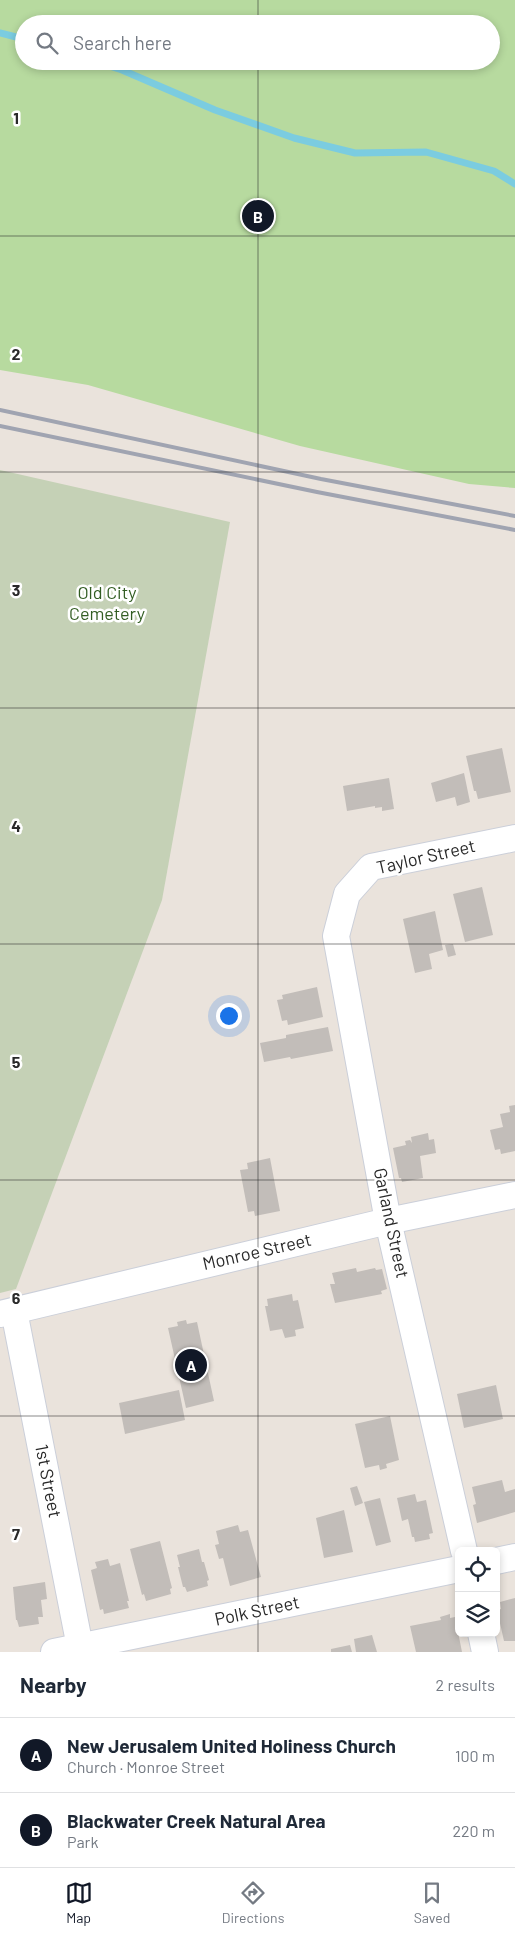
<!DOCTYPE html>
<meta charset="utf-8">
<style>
body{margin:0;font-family:Barlow,sans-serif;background:#f2f2f3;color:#1f2937}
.controls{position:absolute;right:15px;bottom:15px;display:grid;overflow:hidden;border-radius:8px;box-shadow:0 2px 8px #0003}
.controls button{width:45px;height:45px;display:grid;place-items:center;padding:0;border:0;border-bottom:1px solid #e0e1e3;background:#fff;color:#1f2937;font:25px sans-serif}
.you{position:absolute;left:228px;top:1015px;width:18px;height:18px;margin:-12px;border:4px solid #fff;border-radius:50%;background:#1a73e8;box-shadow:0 0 0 8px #1a73e833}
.badge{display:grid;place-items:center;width:32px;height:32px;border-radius:50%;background:#111827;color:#fff;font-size:16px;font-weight:700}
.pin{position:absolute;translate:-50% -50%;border:2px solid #fff;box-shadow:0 1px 5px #0006}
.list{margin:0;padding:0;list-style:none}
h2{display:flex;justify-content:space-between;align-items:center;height:65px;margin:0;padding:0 20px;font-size:21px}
h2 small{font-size:16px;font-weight:400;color:#747a83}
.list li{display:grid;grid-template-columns:32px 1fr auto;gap:15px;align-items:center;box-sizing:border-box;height:75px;padding:0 20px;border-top:1px solid #e0e1e3}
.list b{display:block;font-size:19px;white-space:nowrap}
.list p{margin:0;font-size:16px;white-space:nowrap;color:#747a83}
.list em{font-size:16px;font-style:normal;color:#747a83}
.icon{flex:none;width:28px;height:28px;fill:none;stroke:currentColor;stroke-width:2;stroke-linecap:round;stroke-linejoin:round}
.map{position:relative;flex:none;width:515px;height:1652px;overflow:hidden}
.search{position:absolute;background:#fff;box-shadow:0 2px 8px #0003;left:15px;right:15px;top:15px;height:55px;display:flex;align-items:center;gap:12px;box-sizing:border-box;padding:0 18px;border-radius:28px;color:#747a83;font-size:19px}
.sheet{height:215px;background:#fff}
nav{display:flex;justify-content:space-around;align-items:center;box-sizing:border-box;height:70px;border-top:1px solid #e0e1e3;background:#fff;font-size:14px;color:#747a83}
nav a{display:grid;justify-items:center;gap:2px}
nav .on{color:#111827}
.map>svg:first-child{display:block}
.green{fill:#b7da9f;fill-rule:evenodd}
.cemetery{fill:#c5d1b6}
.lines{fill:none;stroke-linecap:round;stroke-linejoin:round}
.stream{stroke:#7bcce0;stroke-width:7}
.building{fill:#c2bdb9}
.minor-casing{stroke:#cbcfd9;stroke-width:28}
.minor{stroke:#fff;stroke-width:26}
.rail{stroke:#a0a4b1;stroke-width:4}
.grid{fill:none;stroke:#292929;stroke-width:1;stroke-opacity:0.55}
.labels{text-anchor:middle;stroke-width:5;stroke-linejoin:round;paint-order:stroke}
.park-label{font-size:18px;fill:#325d22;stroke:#fff}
.street-label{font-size:18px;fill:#292929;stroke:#fff}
.grid-label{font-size:16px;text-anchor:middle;font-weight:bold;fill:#292929;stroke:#fff;stroke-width:5;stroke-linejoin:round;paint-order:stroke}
</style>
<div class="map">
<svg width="515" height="1652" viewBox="0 0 515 1652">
<rect width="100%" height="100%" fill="#eae3dc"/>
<path class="green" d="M 0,0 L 515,0 L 515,488 L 469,484 L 300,446 L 88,385 L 0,370 ZM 24,24 L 491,24 L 491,61 L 24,61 Z"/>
<path class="cemetery" d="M 0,470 L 230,522 L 162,900 L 16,1289 L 0,1293 Z"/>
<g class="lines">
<g class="stream">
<path d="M 0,33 L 24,39"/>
<path d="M 94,61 L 122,70 L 215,110 L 294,138 L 355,153 L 426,152 L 494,171 L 515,184"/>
</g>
</g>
<g class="building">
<path d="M 502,748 L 511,792 L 478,799 L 476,791 L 474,791 L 466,756 Z"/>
<path d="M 464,773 L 470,802 L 457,806 L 455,797 L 436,802 L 431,783 Z"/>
<path d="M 389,778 L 394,809 L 382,811 L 382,807 L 375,808 L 375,806 L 347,811 L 343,786 Z"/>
<path d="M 482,887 L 493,935 L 465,942 L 453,894 Z"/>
<path d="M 435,911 L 443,950 L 429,954 L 432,969 L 415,973 L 403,919 Z"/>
<path d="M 453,944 L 456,955 L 448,957 L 445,945 Z"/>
<path d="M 317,987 L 323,1017 L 288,1025 L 287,1020 L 282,1021 L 277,1000 L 283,999 L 282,995 Z"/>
<path d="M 328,1027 L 333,1051 L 291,1059 L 290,1057 L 264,1062 L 260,1043 L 286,1038 L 286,1035 Z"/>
<path d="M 515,1105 L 515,1151 L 501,1154 L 500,1149 L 495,1150 L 490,1130 L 503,1127 L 500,1114 L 510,1112 L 509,1106 Z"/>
<path d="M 428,1133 L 429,1140 L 434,1139 L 436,1153 L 420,1156 L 423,1178 L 402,1182 L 401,1178 L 399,1178 L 393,1148 L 406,1145 L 405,1141 L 410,1140 L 412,1143 L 411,1137 Z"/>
<path d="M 270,1158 L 280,1211 L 255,1216 L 254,1211 L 248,1212 L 240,1170 L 248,1169 L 247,1163 Z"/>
<path d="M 356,1268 L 357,1272 L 375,1268 L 376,1270 L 382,1269 L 387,1289 L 381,1291 L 382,1294 L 335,1303 L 330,1284 L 335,1284 L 332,1273 Z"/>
<path d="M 292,1294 L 293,1301 L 298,1300 L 304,1328 L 295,1330 L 296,1336 L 285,1338 L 282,1329 L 270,1331 L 265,1306 L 268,1306 L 267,1299 Z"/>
<path d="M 186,1320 L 187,1324 L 197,1322 L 214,1401 L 186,1408 L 168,1328 L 178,1326 L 177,1322 Z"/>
<path d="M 496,1385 L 503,1419 L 464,1428 L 457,1394 Z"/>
<path d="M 179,1390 L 185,1420 L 125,1434 L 119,1403 Z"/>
<path d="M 390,1416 L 399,1460 L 386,1464 L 387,1468 L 380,1470 L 379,1465 L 365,1468 L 355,1424 Z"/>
<path d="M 502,1480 L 505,1492 L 515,1489 L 515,1512 L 477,1523 L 473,1505 L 476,1504 L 472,1487 Z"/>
<path d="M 357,1486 L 363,1503 L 355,1506 L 350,1488 Z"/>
<path d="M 415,1494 L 417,1502 L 426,1500 L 433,1533 L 429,1534 L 430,1539 L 415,1542 L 414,1537 L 412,1537 L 408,1519 L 402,1521 L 397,1498 Z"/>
<path d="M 380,1498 L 391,1542 L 376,1546 L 364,1502 Z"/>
<path d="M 344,1510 L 353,1552 L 324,1558 L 316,1518 Z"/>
<path d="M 238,1525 L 240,1532 L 248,1530 L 261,1577 L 230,1586 L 223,1558 L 219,1559 L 215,1545 L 219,1544 L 216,1531 Z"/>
<path d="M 160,1541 L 172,1588 L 170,1589 L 171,1594 L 146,1601 L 144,1594 L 142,1595 L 130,1549 Z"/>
<path d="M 199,1549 L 202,1562 L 204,1562 L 209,1580 L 207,1581 L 208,1586 L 187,1592 L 185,1587 L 183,1587 L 178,1567 L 180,1567 L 177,1555 Z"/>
<path d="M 108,1559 L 110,1566 L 120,1563 L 129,1601 L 127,1601 L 129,1608 L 104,1614 L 103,1609 L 100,1610 L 91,1570 L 97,1568 L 95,1562 Z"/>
<path d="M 45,1582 L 47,1599 L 41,1600 L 43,1617 L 38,1617 L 39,1624 L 19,1627 L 17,1620 L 16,1620 L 13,1587 Z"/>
<path d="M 515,1598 L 515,1641 L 504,1641 L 497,1610 L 501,1609 L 500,1602 Z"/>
<path d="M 450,1614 L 450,1618 L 455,1617 L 462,1652 L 416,1652 L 410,1626 L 441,1620 L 440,1617 Z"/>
<path d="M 372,1635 L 377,1652 L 356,1652 L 354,1639 Z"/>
<path d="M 350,1645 L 352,1652 L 331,1652 L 331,1649 Z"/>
</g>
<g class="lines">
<g class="minor-casing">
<g id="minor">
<path d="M 14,1311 L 81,1652"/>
<path d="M 0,1314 L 388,1221 L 515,1195"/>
<path d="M 464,1551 L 388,1221 L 336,936 L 347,894 L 371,867 L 515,838"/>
<path d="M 496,1561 L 515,1557"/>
<path d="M 481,1633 L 485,1652"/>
<path d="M 54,1652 L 459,1569"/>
</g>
</g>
<use href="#minor" class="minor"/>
<g class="rail">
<path d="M 0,410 L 321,479 L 515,516"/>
<path d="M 0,426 L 317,492 L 515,530"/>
</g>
</g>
<path class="grid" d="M 258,0 L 258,24M 258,61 L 258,1652M 0,236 L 515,236M 0,472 L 515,472M 0,708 L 515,708M 0,944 L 515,944M 0,1180 L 515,1180M 0,1416 L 515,1416"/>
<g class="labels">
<g class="park-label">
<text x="107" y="599">Old City<tspan x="107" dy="21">Cemetery</tspan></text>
</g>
<g class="street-label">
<text transform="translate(426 857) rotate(-13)" y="6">Taylor Street</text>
<text transform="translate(391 1223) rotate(78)" y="6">Garland Street</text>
<text transform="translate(257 1252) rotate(-13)" y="6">Monroe Street</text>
<text transform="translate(48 1481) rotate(79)" y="6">1st Street</text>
<text transform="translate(257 1611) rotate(-12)" y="6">Polk Street</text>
</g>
</g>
<g class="grid-label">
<text x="16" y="124">1</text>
<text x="16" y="360">2</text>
<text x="16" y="596">3</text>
<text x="16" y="832">4</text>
<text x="16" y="1068">5</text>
<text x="16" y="1304">6</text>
<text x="16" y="1540">7</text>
</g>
</svg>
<div class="controls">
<button><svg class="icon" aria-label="locate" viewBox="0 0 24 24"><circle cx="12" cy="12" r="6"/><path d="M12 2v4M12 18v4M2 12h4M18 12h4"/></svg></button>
<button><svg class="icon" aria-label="layers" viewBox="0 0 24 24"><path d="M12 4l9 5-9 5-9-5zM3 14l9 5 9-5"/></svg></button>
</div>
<div class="you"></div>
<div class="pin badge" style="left:191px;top:1365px">A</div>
<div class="pin badge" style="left:258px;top:216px">B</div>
<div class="search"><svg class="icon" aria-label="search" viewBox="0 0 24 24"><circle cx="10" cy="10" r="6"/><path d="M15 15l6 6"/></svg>Search here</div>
</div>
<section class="sheet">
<h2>Nearby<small>2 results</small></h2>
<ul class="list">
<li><span class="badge">A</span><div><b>New Jerusalem United Holiness Church</b><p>Church · Monroe Street</p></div><em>100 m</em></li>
<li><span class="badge">B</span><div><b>Blackwater Creek Natural Area</b><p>Park</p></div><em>220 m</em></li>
</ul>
</section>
<nav>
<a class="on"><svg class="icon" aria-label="map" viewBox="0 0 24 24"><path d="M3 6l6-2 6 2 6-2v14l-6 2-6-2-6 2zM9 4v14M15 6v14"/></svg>Map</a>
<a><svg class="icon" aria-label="directions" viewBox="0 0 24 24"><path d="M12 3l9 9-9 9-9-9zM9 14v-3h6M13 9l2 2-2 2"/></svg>Directions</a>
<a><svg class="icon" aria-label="saved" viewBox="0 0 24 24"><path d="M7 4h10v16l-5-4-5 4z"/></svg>Saved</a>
</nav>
